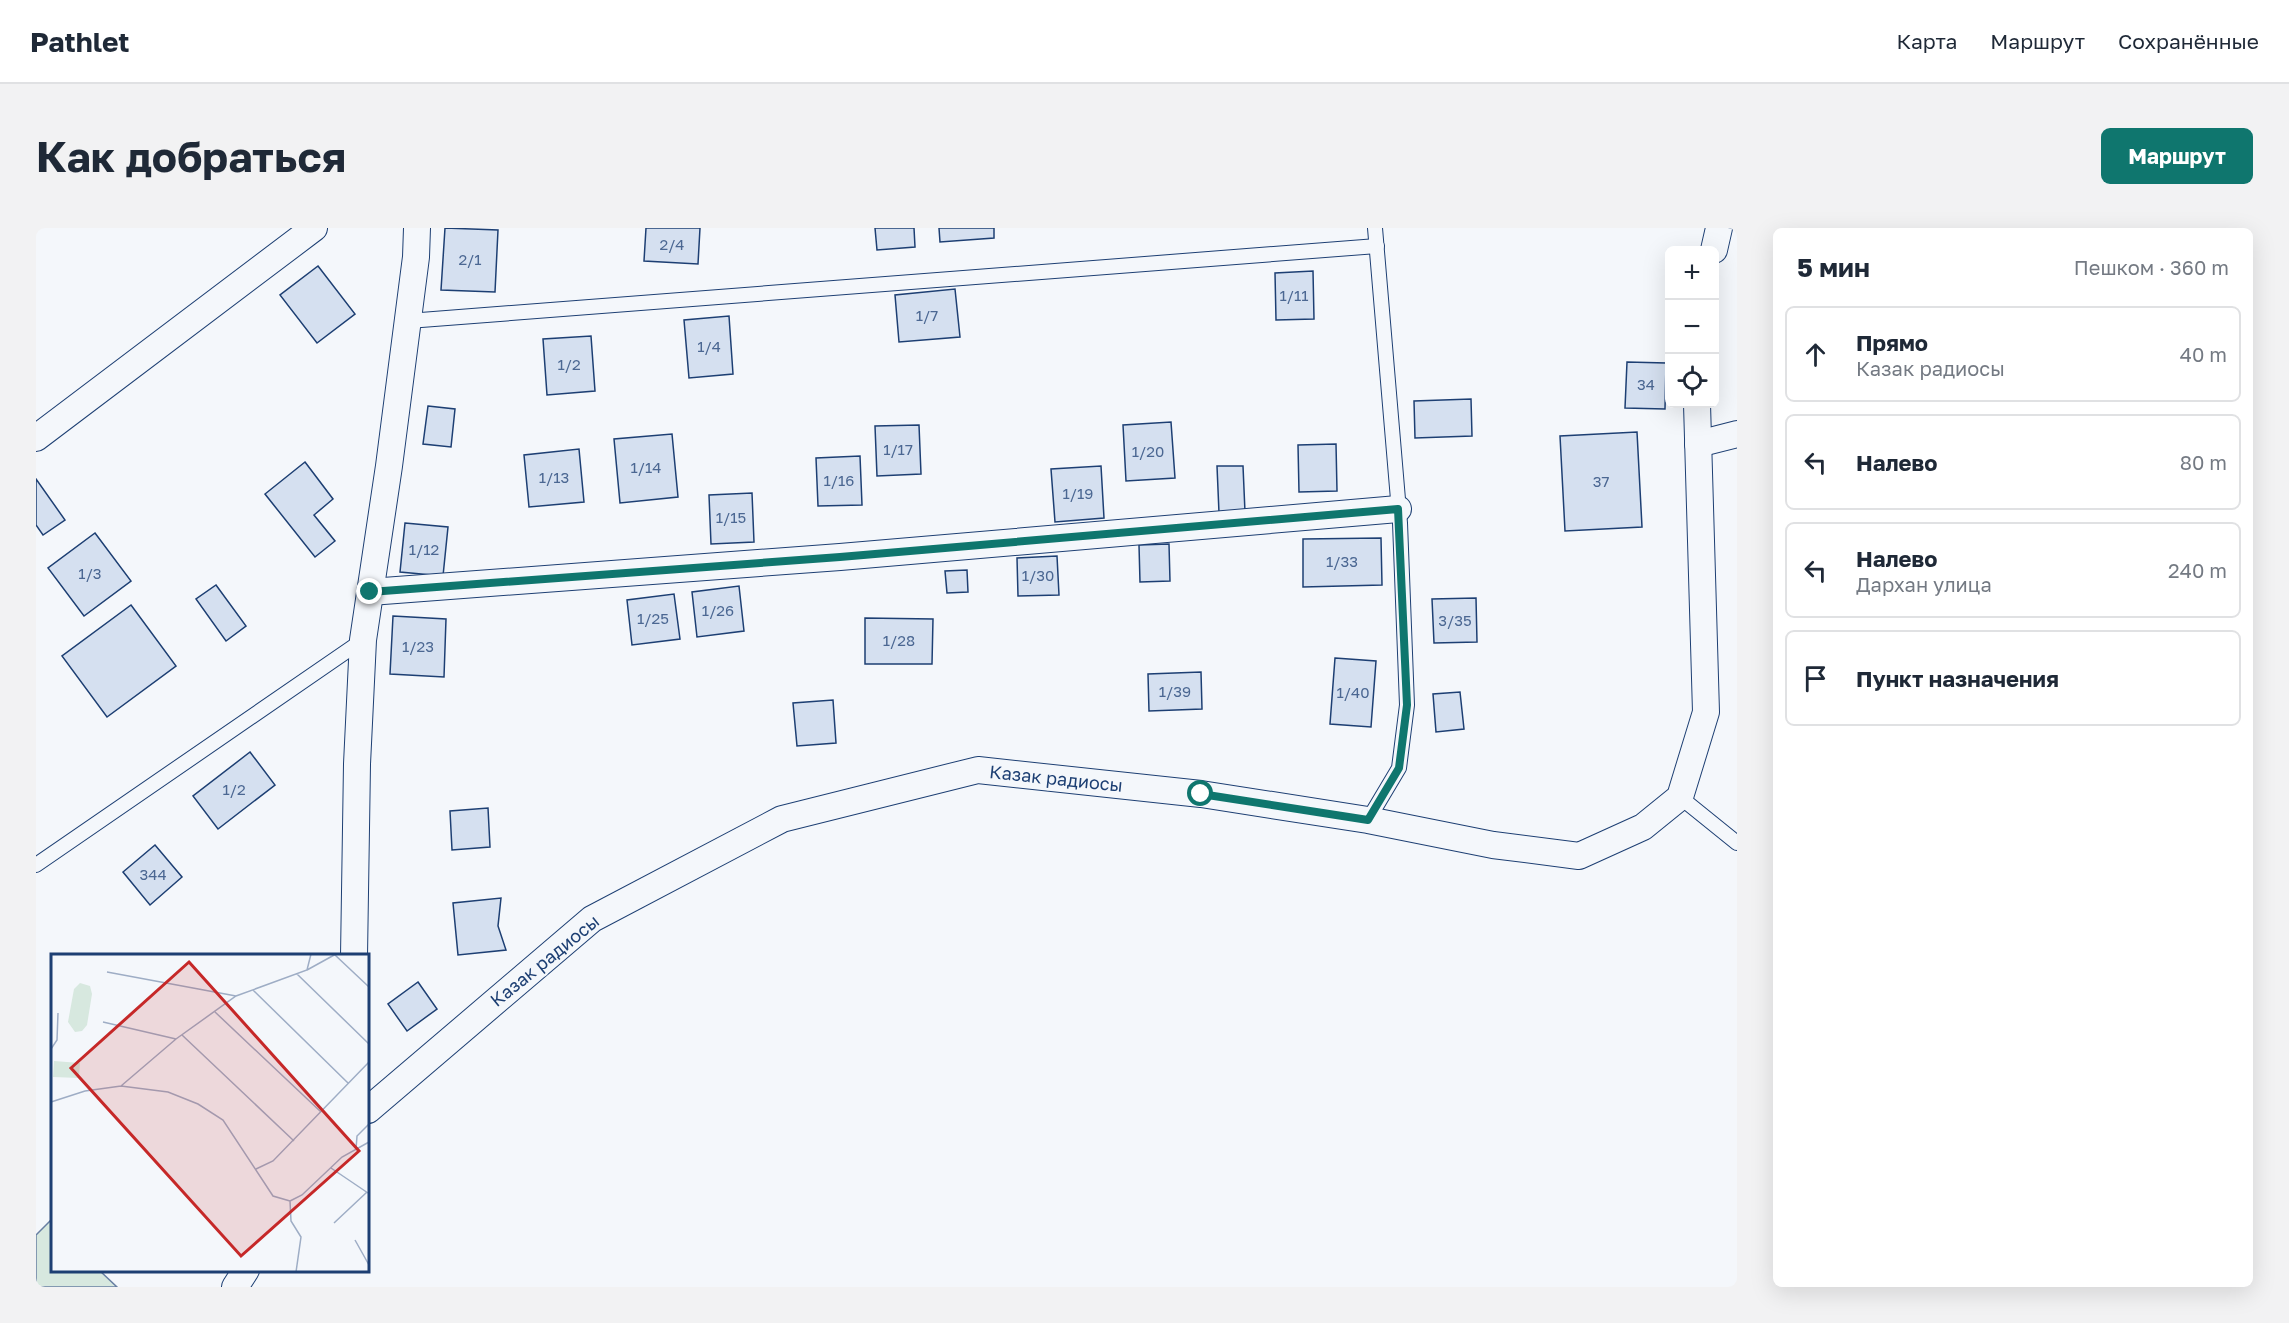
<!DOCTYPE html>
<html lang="ru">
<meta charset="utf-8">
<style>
body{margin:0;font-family:"Golos Text",sans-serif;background:#f2f2f3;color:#1f2937}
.controls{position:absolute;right:18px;top:18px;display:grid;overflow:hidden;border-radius:9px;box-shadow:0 6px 24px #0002}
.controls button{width:54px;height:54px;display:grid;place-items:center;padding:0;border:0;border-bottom:2px solid #e0e1e3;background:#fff;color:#1f2937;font:30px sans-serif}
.stop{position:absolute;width:18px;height:18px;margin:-14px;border:4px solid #0f766e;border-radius:50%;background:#fff}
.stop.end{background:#0f766e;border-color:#fff;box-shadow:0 2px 6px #0008}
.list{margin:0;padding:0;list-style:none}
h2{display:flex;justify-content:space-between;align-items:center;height:78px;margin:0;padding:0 24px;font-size:26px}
h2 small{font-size:20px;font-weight:400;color:#747a83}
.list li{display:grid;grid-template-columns:39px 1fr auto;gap:18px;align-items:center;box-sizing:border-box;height:96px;margin:0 12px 12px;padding:0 12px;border:2px solid #e0e1e3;border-radius:9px}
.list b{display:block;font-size:22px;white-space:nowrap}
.list p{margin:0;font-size:20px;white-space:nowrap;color:#747a83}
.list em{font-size:20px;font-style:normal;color:#747a83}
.icon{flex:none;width:33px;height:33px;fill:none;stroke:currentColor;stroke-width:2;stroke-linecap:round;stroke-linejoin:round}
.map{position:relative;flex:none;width:1701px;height:1059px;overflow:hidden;border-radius:9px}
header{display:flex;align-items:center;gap:36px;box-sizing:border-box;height:84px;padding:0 30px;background:#fff;border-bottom:2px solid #e0e1e3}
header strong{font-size:28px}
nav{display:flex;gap:33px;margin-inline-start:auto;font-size:21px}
.intro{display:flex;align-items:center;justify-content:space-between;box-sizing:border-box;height:144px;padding:0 36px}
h1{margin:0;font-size:42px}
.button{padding:15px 27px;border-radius:9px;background:#0f766e;color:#fff;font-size:21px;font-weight:700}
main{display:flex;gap:36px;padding:0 36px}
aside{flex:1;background:#fff;border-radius:9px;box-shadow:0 6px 24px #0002}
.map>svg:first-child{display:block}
.green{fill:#d7e8df;stroke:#687fa3;stroke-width:1.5}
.building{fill:#d5e0f0;stroke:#1d3f73;stroke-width:1.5}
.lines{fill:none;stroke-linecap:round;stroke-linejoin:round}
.lane-casing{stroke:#1d3f73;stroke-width:16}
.street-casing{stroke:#1d3f73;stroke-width:28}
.lane{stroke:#f4f7fb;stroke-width:14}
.street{stroke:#f4f7fb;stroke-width:26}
.route{stroke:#0f766e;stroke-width:8}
.labels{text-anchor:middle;stroke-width:4.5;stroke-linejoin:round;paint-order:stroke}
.number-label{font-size:15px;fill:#4b6792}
.street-label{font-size:18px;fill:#1d3f73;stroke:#f4f7fb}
.inset-road{fill:none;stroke:#9eadc5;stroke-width:1.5}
.view{fill:#c62828;fill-opacity:0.15;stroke:#c62828;stroke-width:3}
.inset-edge{fill:none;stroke:#1d3f73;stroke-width:3}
</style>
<header>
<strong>Pathlet</strong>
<nav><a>Карта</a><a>Маршрут</a><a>Сохранённые</a></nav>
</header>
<div class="intro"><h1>Как добраться</h1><a class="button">Маршрут</a></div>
<main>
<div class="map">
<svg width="1701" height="1059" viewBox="0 0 1701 1059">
<rect width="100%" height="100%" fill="#f4f7fb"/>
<path class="green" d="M 15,992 L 16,1042 L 64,1043 L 81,1059 L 0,1059 L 0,1007 Z"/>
<g class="building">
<path d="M 409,0 L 462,2 L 459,64 L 405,62 Z"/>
<path d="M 610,0 L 664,0 L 662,36 L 608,33 Z"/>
<path d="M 839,0 L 878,0 L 879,19 L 841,22 Z"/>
<path d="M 903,0 L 958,0 L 958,10 L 904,14 Z"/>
<path d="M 282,38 L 319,86 L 281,115 L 244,67 Z"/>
<path d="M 1277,43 L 1278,91 L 1240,92 L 1239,45 Z"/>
<path d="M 919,61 L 924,109 L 863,114 L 859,67 Z"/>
<path d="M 693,88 L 697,146 L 653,150 L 648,92 Z"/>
<path d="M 555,108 L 559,163 L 511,167 L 507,111 Z"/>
<path d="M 1591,134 L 1630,135 L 1629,181 L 1589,180 Z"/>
<path d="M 1435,171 L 1436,208 L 1379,210 L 1378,173 Z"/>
<path d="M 392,178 L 419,181 L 415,219 L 387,216 Z"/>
<path d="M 1135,194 L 1139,250 L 1090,253 L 1087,197 Z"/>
<path d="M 883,197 L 885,246 L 841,248 L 839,198 Z"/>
<path d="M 1601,204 L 1606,299 L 1529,303 L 1524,208 Z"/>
<path d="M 636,206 L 642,269 L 584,275 L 578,211 Z"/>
<path d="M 1300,216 L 1301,263 L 1263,264 L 1262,217 Z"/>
<path d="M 543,221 L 548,274 L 493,279 L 488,227 Z"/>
<path d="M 824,228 L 826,277 L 782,278 L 780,230 Z"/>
<path d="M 269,234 L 297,271 L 278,287 L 299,313 L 279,329 L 229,266 Z"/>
<path d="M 1065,238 L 1068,290 L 1019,294 L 1015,241 Z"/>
<path d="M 1181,238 L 1207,238 L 1209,284 L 1183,285 Z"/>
<path d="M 0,251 L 29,292 L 7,307 L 0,297 Z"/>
<path d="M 716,265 L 718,314 L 675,316 L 673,267 Z"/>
<path d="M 369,295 L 412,299 L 407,348 L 364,344 Z"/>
<path d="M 59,305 L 95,353 L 48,388 L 12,340 Z"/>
<path d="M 1345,310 L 1346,357 L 1267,359 L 1267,311 Z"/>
<path d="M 1133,316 L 1134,353 L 1104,354 L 1103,317 Z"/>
<path d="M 1021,328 L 1023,367 L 982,368 L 981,330 Z"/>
<path d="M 931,342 L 932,364 L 911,365 L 909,343 Z"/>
<path d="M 180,357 L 210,398 L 190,413 L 160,371 Z"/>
<path d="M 703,358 L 708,403 L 661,409 L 656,364 Z"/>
<path d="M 638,366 L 644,411 L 596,417 L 591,372 Z"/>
<path d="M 1440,370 L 1441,414 L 1398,415 L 1396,371 Z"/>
<path d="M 95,377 L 140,438 L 71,489 L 26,428 Z"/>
<path d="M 357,388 L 410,391 L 408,449 L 354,446 Z"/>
<path d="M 829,390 L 897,391 L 896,436 L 829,436 Z"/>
<path d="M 1299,430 L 1340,433 L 1335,499 L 1294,496 Z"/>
<path d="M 1165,444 L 1166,481 L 1113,483 L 1112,446 Z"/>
<path d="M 1424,464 L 1428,501 L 1400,504 L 1397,466 Z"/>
<path d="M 797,472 L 800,515 L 761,518 L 757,475 Z"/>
<path d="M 214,524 L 239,557 L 182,601 L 157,568 Z"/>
<path d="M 452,580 L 454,619 L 416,622 L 414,583 Z"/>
<path d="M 119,617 L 146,649 L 114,677 L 87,644 Z"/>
<path d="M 465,670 L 462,698 L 470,722 L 422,727 L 417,675 Z"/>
<path d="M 382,754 L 401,781 L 371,803 L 352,776 Z"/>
</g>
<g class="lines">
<g class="lane-casing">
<g id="lane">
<path d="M 372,93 L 1341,18"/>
<path d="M 1644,569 L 1701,615"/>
<path d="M 1332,592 L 1363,540 L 1371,477 L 1364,295 L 1339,0"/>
<path d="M 0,637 L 327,412"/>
</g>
</g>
<g class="street-casing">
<g id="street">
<path d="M 1678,22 L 1683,0"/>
<path d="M 0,210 L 278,0"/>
<path d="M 1662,216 L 1701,206"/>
<path d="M 334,364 L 804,329 L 1362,281"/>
<path d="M 318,728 L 321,536 L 327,412 L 353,238 L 380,29 L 381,0"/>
<path d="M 332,882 L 556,691 L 746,591 L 942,542 L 1165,566 L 1332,592 L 1457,617 L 1543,628 L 1607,599 L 1644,569 L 1670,484 L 1661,176"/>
<path d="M 199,1059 L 210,1042"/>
</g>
</g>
<use href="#lane" class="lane"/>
<use href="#street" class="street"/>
</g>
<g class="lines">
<path class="route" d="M 334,364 L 804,329 L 1362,281 L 1371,477 L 1363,540 L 1332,592 L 1165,566"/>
</g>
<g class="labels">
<g class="number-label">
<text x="636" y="22">2/4</text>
<text x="434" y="37">2/1</text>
<text x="1258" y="73">1/11</text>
<text x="891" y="93">1/7</text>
<text x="673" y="124">1/4</text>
<text x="533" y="142">1/2</text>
<text x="1610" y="162">34</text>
<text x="862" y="227">1/17</text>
<text x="1112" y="229">1/20</text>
<text x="610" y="245">1/14</text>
<text x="518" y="255">1/13</text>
<text x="803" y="258">1/16</text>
<text x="1565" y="259">37</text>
<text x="1042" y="271">1/19</text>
<text x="695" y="295">1/15</text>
<text x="388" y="327">1/12</text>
<text x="1306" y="339">1/33</text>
<text x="54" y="351">1/3</text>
<text x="1002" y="353">1/30</text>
<text x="682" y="388">1/26</text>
<text x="617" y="396">1/25</text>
<text x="1419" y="398">3/35</text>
<text x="863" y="418">1/28</text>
<text x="382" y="424">1/23</text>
<text x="1139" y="469">1/39</text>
<text x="1317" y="470">1/40</text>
<text x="198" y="567">1/2</text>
<text x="117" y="652">344</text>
</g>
<g class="street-label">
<text transform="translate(1020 551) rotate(6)" y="6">Казак радиосы</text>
<text transform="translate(509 733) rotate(-39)" y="6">Казак радиосы</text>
</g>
</g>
<g transform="translate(15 726)">
<rect width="318" height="318" fill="#f4f7fb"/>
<path d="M 29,29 L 39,32 L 41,40 L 36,71 L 31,77 L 24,78 L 17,68 L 23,35 ZM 3,107 L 29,109 L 28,124 L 2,123 Z" fill="#d7e8df"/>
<path class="inset-road" d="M 284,1 L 318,33M 256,16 L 285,0M 56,18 L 185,42M 246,20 L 318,90M 202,36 L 297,129M 164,58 L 270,158M 52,68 L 125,85M 131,81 L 243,187M 0,95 L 6,86 L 7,59M 70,132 L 125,85 L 185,42 L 256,16 L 260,0M 0,148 L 34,137 L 70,132 L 117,138 L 147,150 L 172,166 L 222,242 L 239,247M 305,195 L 306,182 L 318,170M 280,214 L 317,239M 205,215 L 222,207 L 318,108M 239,247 L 251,241 L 291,203 L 318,188M 239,247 L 240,267 L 250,283 L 245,318M 283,269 L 316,238M 304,286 L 318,311"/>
<path class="view" d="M 138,8 L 308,197 L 190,302 L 20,114 Z"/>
<rect width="318" height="318" class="inset-edge"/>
</g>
</svg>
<div class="controls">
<button>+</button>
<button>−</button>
<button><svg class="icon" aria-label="locate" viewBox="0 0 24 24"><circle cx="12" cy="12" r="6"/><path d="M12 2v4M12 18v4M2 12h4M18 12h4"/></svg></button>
</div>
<div class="stop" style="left:1165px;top:566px"></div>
<div class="stop end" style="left:334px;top:364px"></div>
</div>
<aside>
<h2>5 мин<small>Пешком · 360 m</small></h2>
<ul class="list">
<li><svg class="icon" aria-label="ahead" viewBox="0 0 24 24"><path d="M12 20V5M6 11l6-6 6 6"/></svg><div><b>Прямо</b><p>Казак радиосы</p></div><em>40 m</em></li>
<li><svg class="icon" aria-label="left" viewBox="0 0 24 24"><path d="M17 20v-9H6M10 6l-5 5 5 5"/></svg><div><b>Налево</b></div><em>80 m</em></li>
<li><svg class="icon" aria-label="left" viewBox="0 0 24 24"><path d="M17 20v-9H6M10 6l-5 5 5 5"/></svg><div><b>Налево</b><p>Дархан улица</p></div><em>240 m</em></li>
<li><svg class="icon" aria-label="arrive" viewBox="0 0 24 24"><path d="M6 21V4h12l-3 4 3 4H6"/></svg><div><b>Пункт назначения</b></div></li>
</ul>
</aside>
</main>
